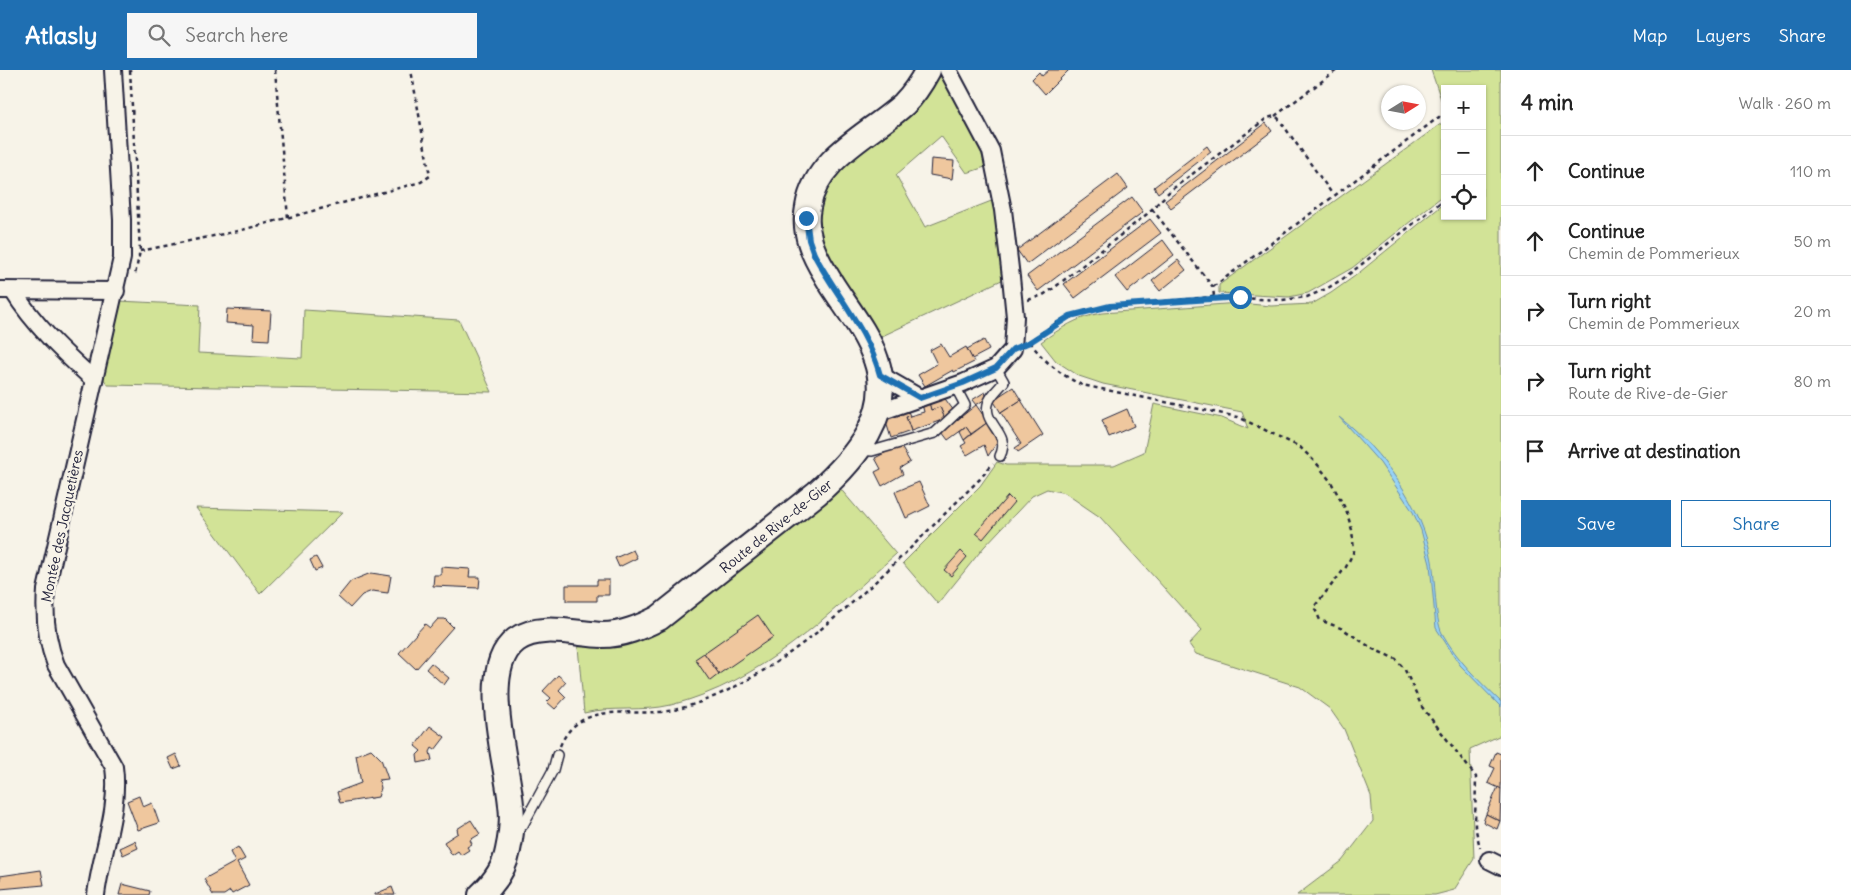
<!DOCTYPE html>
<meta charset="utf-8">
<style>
body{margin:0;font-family:Delius,sans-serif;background:#f6f6f6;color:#222}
.controls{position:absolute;right:15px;top:15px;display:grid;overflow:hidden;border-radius:0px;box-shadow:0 1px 4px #0004}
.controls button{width:45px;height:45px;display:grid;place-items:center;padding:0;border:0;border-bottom:1px solid #e0e0e0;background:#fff;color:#222;font:25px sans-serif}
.compass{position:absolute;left:1381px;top:15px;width:45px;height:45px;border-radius:50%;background:#fff;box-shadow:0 1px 4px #0004;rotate:79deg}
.stop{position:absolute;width:15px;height:15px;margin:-11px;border:4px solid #1f6fb2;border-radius:50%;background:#fff}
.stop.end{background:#1f6fb2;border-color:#fff;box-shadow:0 1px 5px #0008}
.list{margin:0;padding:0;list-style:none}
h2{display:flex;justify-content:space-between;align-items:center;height:65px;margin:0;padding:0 20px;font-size:21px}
h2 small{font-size:16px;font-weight:400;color:#767676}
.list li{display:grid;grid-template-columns:32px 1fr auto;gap:15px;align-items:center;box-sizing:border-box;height:70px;padding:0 20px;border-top:1px solid #e0e0e0}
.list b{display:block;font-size:19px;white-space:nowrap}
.list p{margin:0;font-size:16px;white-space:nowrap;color:#767676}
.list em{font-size:16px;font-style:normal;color:#767676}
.actions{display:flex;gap:10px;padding:15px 20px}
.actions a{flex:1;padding:11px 0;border:1px solid #1f6fb2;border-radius:0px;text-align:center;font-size:18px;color:#1f6fb2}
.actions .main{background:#1f6fb2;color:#fff}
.icon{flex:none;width:28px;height:28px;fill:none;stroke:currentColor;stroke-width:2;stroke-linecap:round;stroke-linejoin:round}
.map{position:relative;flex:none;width:1501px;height:825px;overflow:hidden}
header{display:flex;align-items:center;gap:30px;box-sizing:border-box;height:70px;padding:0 25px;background:#1f6fb2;color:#fff}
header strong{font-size:24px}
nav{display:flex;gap:28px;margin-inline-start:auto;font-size:18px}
.search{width:350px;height:45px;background:#f6f6f6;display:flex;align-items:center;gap:12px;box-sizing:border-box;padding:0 18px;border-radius:0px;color:#767676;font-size:19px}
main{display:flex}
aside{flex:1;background:#fff}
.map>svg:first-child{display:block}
.green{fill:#d2e397;stroke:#7a8269}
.water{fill:#97d3f7;stroke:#688cac}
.building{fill:#efc79e;stroke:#22223b}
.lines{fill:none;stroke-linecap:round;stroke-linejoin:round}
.lane-casing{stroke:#22223b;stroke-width:12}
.street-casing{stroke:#22223b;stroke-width:20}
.secondary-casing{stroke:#22223b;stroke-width:28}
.path{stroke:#22223b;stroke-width:2.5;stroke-dasharray:4 4;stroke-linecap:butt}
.lane{stroke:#f7f3e8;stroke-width:9}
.street{stroke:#f7f3e8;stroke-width:16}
.secondary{stroke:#f7f3e8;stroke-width:24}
.route{stroke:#1f6fb2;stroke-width:6}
.labels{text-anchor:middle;stroke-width:5;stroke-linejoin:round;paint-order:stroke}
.street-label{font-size:14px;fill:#22223b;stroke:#f7f3e8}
</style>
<header>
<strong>Atlasly</strong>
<div class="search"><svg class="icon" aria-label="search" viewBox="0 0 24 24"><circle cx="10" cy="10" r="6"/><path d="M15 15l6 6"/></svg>Search here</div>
<nav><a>Map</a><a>Layers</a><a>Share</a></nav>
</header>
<main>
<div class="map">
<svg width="1501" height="825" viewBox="0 0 1501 825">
<rect width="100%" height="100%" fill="#f7f3e8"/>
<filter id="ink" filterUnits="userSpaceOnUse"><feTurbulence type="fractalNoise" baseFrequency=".02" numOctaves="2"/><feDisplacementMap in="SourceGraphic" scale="10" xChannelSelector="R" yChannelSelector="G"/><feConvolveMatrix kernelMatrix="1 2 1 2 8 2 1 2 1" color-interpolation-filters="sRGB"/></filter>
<g filter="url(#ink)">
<g class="green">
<path d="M 1431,0 L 1501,0 L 1501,665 L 1470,679 L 1474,789 L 1454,820 L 1435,825 L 1297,825 L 1342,791 L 1373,751 L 1371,726 L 1344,659 L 1330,639 L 1300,617 L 1196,584 L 1189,574 L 1202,560 L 1100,447 L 1065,423 L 1047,419 L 1032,426 L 984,477 L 938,534 L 903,493 L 980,416 L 997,392 L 1006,395 L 1114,395 L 1144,382 L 1154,334 L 1222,348 L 1248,359 L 1242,342 L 1103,314 L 1079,306 L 1056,291 L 1041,272 C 1061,258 1077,247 1102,243 L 1239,233 L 1271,236 L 1312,234 L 1331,223 L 1355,206 L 1445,133 L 1445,146 L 1482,146 L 1482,19 L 1445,19 L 1445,41 Z"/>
<path d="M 944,2 L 979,73 L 985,97 L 967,103 L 941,66 L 896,105 L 925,157 L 994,130 L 1006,208 L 878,268 L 818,170 L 817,135 L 830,109 L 939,3 Z"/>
<path d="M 1442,53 L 1445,55 L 1445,124 L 1352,198 L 1308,223 L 1289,227 L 1219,223 L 1219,215 Z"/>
<path d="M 119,231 L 200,235 L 198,283 L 302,288 L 304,240 L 459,250 L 492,322 L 108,315 L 103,308 Z"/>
<path d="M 838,416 L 896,484 C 828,545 762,612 671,635 C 642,642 612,636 584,643 L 578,577 L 622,575 L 662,561 Z"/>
<path d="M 196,438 L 343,442 L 260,524 Z"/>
</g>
<path class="water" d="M 1339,347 C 1382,381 1423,436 1432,491 C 1435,508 1435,550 1442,563 C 1457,590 1479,611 1501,632 L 1501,637 L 1460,595 L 1436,558 L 1430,494 L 1421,460 L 1413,442 L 1380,393 Z"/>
<g class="building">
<path d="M 1049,0 L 1069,0 L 1045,24 L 1032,9 L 1039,2 L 1042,6 Z"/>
<path d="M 1266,53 L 1272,61 L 1171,138 L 1165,131 Z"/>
<path d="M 1207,76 L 1211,82 L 1158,123 L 1154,117 Z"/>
<path d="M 931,89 L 954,91 L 952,109 L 930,105 Z"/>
<path d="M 1118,104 L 1128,118 L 1027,194 L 1017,180 Z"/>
<path d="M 1132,127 L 1143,142 L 1038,221 L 1027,206 Z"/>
<path d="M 1150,149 L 1161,163 L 1075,228 L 1064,214 Z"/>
<path d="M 1163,170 L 1174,185 L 1127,222 L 1115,207 Z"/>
<path d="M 1178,190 L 1186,200 L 1160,221 L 1152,211 Z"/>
<path d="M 227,239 L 271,241 L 269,270 L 253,269 L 254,255 L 226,253 Z"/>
<path d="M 984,270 L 989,280 L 972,289 L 967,279 Z"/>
<path d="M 941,274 L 949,287 L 966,277 L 974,292 L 954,302 L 953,300 L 925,316 L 918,305 L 937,294 L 930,280 Z"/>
<path d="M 1013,317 L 1021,330 L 1001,343 L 993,330 Z"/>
<path d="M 985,322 L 987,328 L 976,335 L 972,330 Z"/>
<path d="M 943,326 L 954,341 L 945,349 L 940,337 L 931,340 L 928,331 Z"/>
<path d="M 1021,330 L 1043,365 L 1018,382 L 1015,378 L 1021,374 L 1001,343 Z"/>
<path d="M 929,332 L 931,340 L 940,337 L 945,349 L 911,361 L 906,347 L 924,342 L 922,334 Z"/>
<path d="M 976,335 L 988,352 L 971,364 L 966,357 L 948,370 L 942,362 Z"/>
<path d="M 907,339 L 910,346 L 906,347 L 911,361 L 891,368 L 885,349 Z"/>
<path d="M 1127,339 L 1134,356 L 1109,367 L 1102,350 Z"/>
<path d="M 988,352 L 999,370 L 988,386 L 984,375 L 967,385 L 961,376 L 966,373 L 964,370 Z"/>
<path d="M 966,357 L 971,364 L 964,370 L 960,362 Z"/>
<path d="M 900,375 L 910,392 L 900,398 L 903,404 L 882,416 L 875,402 L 881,399 L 875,388 Z"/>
<path d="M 919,412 L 930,436 L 906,448 L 895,422 Z"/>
<path d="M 1008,426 L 1014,432 L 983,469 L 976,463 Z"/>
<path d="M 633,480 L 637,488 L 619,497 L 615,488 Z"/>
<path d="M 961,481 L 967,487 L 951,506 L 944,500 Z"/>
<path d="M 316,487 L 322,498 L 315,501 L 310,490 Z"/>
<path d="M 441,497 L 470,499 L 469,507 L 480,507 L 479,518 L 433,516 L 434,505 L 441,505 Z"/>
<path d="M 371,503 L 391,506 L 388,523 L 372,521 L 362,525 L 350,538 L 338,527 L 351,511 Z"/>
<path d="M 597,510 L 609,510 L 609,525 L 597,525 L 597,531 L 566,531 L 566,515 L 597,515 Z"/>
<path d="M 758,545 L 773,567 L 719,604 L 704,583 Z"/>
<path d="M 438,549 L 445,549 L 453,557 L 416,599 L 399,583 L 425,554 L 430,558 Z"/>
<path d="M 704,583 L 719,604 L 710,611 L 695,589 Z"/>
<path d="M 431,593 L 449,608 L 444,615 L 426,599 Z"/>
<path d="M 558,605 L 566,612 L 559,620 L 566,627 L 555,639 L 547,632 L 551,628 L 543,621 Z"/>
<path d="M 430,656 L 445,667 L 435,680 L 432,678 L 430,682 L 432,690 L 418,693 L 417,685 L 421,681 L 415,676 Z"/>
<path d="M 371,679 L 381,689 L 388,709 L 379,710 L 381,718 L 378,727 L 340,733 L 337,722 L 361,713 L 356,685 Z"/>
<path d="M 1496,682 L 1501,684 L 1501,719 L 1488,713 L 1495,698 L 1490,696 Z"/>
<path d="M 176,684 L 181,696 L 173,699 L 168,688 Z"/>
<path d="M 1498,717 L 1501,719 L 1500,751 L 1486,744 Z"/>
<path d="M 139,726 L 143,737 L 152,733 L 159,753 L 138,760 L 127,731 Z"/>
<path d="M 1486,744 L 1500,751 L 1497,759 L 1483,752 Z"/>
<path d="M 471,750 L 480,764 L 470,770 L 472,774 L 467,777 L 469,780 L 461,785 L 458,781 L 452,785 L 444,772 L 458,763 L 457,759 Z"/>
<path d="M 135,771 L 138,778 L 123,785 L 120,778 Z"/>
<path d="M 238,777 L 245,789 L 237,793 L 249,815 L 232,824 L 230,821 L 224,825 L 213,825 L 204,809 L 235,792 L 230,782 Z"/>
<path d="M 41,800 L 44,815 L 0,819 L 0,806 Z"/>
<path d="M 122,814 L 150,821 L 149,825 L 119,825 Z"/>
<path d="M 392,817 L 395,825 L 375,825 L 375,824 Z"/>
</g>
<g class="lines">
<g class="lane-casing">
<g id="lane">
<path d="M 996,298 L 1004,312 C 1000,317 992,324 989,331 C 980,354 1012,362 1000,386"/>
<path d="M 859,380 L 872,381 L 935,363 L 965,335 L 955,316"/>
<path d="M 516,762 L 523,755 L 553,700 L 557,685"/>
</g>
</g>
<g class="street-casing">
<g id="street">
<path d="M 0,220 L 116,221"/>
<path d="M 13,221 C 34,255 64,283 94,310"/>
<path d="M 880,305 L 920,328"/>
<path d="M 877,343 L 963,313 L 996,298 L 1013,279 L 1015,247 L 1011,207 L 1003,140 L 991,81 L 948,0"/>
<path d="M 1489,790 L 1501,796"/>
<path d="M 96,825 C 101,783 120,739 114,697 L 56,595 C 46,570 44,546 46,520 L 122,188 L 122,150 L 113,0"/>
</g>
</g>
<g class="secondary-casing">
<path id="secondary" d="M 481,825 C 494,813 505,797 508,780 C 511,766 513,749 511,735 C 508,694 477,599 516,570 C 539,553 576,564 602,565 C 623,565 641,557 659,548 L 817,423 C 854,390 895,344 876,290 C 866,259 842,233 826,205 C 813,184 803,162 808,137 C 816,87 870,65 904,34 C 914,24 921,13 928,0"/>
</g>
<g class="path">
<path d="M 130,0 L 140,181 L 135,205"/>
<path d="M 275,0 L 288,148"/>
<path d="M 1275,46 L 1337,0"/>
<path d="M 1152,139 L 1213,217 L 1214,227"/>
<path d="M 140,181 L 238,161 L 421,112 L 430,106 L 411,0"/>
<path d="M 1213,217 L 1439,47 L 1445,49"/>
<path d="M 1028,230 L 1043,225 L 1054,218 L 1147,144 L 1171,120 L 1267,48 L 1275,46 L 1278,48 L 1333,125"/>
<path d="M 1030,272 C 1043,291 1061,305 1082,315 L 1238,347 L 1300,377 L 1318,395 L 1331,412 L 1346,440 L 1352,460 L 1354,481 L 1346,497 L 1314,537 L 1320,550 L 1343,559 L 1373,579 L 1396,589 L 1405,600 L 1422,637 L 1476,707 L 1475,756 L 1480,778"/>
<path d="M 1028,273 L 1060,251 L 1087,241 L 1110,237 L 1214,227 L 1282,230 L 1307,227 L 1328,218 L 1344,208 L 1445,129"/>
<path d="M 560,676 C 581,626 636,650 678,639 C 790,610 899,488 980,409 L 993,393"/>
</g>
<use href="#lane" class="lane"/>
<use href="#street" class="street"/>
<use href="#secondary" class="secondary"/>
</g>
</g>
<g class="lines" filter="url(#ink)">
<path class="route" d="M 806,148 L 809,170 L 814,184 C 835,224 868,260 880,305 L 920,328 L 963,313 L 996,298 L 1013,279 L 1030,272 L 1070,246 L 1110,236 L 1240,227"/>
</g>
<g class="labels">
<g class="street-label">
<text transform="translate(62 456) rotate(-78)" y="5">Montée des Jacquetières</text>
<text transform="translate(776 456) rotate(-39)" y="5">Route de Rive-de-Gier</text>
</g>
</g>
</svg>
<div class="controls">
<button>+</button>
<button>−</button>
<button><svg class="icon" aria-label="locate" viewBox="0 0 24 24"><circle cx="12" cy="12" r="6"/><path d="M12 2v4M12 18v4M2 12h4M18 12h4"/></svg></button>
</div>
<svg class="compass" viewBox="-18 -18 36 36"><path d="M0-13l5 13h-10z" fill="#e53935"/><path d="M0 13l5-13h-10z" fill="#767676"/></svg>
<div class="stop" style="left:1240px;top:227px"></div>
<div class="stop end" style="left:806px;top:148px"></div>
</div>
<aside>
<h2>4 min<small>Walk · 260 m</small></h2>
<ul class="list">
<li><svg class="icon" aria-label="ahead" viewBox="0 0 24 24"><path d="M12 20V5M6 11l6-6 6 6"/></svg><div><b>Continue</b></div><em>110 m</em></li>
<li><svg class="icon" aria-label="ahead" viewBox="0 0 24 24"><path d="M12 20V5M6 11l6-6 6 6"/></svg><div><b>Continue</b><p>Chemin de Pommerieux</p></div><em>50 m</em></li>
<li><svg class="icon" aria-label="right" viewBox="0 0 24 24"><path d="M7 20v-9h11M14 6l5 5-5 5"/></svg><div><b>Turn right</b><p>Chemin de Pommerieux</p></div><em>20 m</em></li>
<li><svg class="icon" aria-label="right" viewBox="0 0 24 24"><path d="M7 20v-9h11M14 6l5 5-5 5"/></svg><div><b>Turn right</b><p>Route de Rive-de-Gier</p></div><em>80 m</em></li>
<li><svg class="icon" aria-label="arrive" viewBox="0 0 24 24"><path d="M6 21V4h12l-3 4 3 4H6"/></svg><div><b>Arrive at destination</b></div></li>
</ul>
<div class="actions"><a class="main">Save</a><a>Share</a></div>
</aside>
</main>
